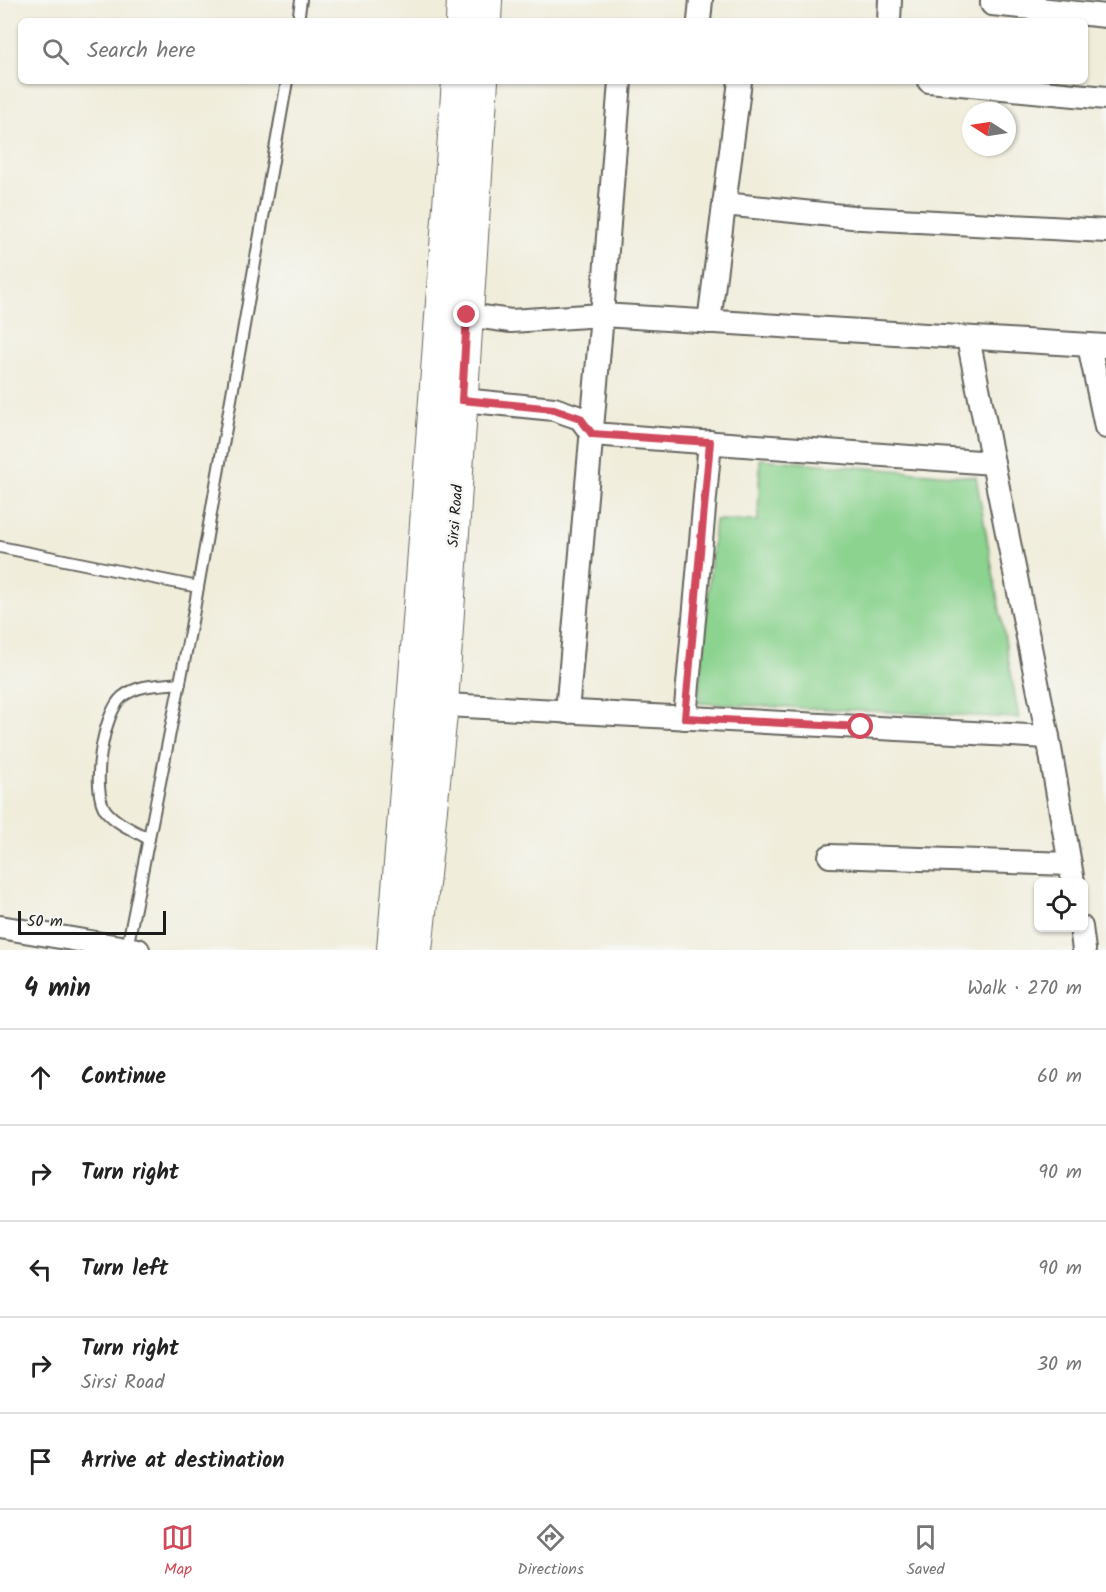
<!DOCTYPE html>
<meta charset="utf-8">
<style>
body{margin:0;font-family:Kalam,sans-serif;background:#f2f2f2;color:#222}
.controls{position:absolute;right:18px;bottom:18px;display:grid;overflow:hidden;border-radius:9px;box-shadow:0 2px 4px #0004}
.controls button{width:54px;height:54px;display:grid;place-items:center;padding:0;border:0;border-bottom:2px solid #e0e0e0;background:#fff;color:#222;font:30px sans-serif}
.compass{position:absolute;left:962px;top:102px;width:54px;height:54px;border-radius:50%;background:#fff;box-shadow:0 2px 4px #0004;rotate:282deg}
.scale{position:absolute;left:18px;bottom:15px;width:148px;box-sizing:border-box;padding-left:6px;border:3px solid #1c1c1c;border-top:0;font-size:16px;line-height:21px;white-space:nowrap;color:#1c1c1c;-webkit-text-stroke:4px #f6f6f2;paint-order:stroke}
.stop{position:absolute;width:18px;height:18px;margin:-14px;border:4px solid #d1495b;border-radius:50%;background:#fff}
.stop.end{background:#d1495b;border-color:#fff;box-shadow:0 2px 6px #0008}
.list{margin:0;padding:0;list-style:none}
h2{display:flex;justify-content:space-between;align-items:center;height:78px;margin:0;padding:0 24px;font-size:26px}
h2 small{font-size:20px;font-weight:400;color:#767676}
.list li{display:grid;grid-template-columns:39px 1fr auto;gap:18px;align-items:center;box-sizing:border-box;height:96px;padding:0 24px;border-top:2px solid #e0e0e0}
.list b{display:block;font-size:22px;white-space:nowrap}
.list p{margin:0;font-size:20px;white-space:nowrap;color:#767676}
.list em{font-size:20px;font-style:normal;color:#767676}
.icon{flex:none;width:33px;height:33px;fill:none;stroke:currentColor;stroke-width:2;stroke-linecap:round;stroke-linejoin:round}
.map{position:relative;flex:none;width:1106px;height:950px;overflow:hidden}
.search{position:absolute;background:#fff;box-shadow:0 2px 4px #0004;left:18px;right:18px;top:18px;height:66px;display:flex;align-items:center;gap:15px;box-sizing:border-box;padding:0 21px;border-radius:9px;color:#767676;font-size:22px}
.sheet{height:558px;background:#fff}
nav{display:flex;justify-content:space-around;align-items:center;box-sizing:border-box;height:84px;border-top:2px solid #e0e0e0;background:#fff;font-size:16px;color:#767676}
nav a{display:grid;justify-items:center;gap:3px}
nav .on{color:#d1495b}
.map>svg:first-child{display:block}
.green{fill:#8bd38f;stroke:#547856;stroke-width:1.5}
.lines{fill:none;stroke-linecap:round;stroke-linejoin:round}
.lane-casing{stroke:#66655f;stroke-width:14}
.street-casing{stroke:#66655f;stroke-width:26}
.secondary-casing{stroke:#66655f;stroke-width:34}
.lane{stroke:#fff;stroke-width:10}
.street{stroke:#fff;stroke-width:22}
.secondary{stroke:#fff;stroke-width:32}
.route{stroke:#d1495b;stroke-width:8}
.labels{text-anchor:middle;stroke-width:5;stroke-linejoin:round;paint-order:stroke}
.street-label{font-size:15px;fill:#1c1c1c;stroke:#f6f6f2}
</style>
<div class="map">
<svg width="1106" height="950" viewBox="0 0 1106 950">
<rect width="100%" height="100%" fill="#f6f6f2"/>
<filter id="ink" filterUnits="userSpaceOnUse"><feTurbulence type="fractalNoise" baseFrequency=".0167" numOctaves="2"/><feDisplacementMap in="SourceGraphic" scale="12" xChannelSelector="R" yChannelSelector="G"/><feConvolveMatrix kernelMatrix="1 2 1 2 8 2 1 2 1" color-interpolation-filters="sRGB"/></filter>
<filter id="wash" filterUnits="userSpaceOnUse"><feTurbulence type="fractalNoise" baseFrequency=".008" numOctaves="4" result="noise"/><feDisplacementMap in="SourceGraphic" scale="24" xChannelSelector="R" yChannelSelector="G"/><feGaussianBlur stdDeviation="1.35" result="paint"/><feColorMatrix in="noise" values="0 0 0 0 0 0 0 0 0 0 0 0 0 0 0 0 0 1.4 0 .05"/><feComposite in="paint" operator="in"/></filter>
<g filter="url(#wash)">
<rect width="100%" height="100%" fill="#f0eddb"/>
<path class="green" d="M 760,459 L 976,477 L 1019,718 L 698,703 L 715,520 L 758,521 Z"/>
</g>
<g filter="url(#ink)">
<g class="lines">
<g class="lane-casing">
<g id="lane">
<path d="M 298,21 L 301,0"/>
<path d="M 0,547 L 198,587"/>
<path d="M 149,839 C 135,831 117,824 106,811 C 90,791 103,713 122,697 C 138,684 161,685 180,683"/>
<path d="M 127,948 L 191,627 L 287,81"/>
</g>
</g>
<g class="street-casing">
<g id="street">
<path d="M 992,0 L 992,4 L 1106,16"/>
<path d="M 699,21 L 701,0"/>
<path d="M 889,21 L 890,0"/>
<path d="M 620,81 L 602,315 L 1106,346"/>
<path d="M 929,81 L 1106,98"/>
<path d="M 724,204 L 862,218 L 1106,231"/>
<path d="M 467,315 L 511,321 L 602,315 L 567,712"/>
<path d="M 709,322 L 740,81"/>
<path d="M 968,338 L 1048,737 L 1073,882"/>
<path d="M 1089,345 L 1106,427"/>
<path d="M 462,400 L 554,409 L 580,418 L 592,434 L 993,463"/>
<path d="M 427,704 L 1048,737"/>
<path d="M 685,718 L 710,442"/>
<path d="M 830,856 L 1070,864"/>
<path d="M 0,927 L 138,950"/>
<path d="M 1081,927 L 1084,950"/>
</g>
</g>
<g class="secondary-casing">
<g id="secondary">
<path d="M 462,21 L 463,0"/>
<path d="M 485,21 L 486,0"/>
<path d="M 393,950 L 413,704 L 458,81"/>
<path d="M 416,950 L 442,705 L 482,81"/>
</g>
</g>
<use href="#lane" class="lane"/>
<use href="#street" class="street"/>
<use href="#secondary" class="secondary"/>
</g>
</g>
<g class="lines" filter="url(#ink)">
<path class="route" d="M 467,315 L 462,400 L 554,409 L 580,418 L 592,434 L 710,442 L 685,718 L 861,727"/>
</g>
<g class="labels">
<g class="street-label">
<text transform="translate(455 516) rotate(-86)" y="5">Sirsi Road</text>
</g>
</g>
</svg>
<div class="controls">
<button><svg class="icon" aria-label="locate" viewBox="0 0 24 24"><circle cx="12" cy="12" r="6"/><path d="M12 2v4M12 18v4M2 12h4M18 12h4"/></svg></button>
</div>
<svg class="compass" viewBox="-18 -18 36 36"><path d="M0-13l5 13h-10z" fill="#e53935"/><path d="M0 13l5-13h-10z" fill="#767676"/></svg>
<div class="scale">50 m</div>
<div class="stop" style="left:861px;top:727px"></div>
<div class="stop end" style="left:467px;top:315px"></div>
<div class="search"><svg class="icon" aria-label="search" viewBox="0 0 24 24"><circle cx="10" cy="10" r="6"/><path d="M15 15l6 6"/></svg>Search here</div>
</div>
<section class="sheet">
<h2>4 min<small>Walk · 270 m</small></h2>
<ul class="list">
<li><svg class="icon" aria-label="ahead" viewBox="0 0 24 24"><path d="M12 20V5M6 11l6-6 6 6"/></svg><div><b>Continue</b></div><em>60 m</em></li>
<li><svg class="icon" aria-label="right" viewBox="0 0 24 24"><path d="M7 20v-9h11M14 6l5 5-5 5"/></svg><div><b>Turn right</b></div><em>90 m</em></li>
<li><svg class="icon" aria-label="left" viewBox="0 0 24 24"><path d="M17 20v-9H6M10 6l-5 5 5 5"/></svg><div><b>Turn left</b></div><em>90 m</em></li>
<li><svg class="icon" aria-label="right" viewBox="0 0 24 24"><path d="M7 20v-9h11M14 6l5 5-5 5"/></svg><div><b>Turn right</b><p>Sirsi Road</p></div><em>30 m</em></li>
<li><svg class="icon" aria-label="arrive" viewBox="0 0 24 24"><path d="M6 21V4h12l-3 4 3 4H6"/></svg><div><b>Arrive at destination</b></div></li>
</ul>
</section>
<nav>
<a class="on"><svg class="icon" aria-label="map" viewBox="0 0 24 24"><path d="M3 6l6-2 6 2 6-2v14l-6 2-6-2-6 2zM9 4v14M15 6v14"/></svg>Map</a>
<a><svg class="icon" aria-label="directions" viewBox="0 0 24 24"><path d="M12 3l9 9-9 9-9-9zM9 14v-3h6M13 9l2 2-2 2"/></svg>Directions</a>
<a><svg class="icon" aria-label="saved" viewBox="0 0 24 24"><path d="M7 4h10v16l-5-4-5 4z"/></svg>Saved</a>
</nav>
